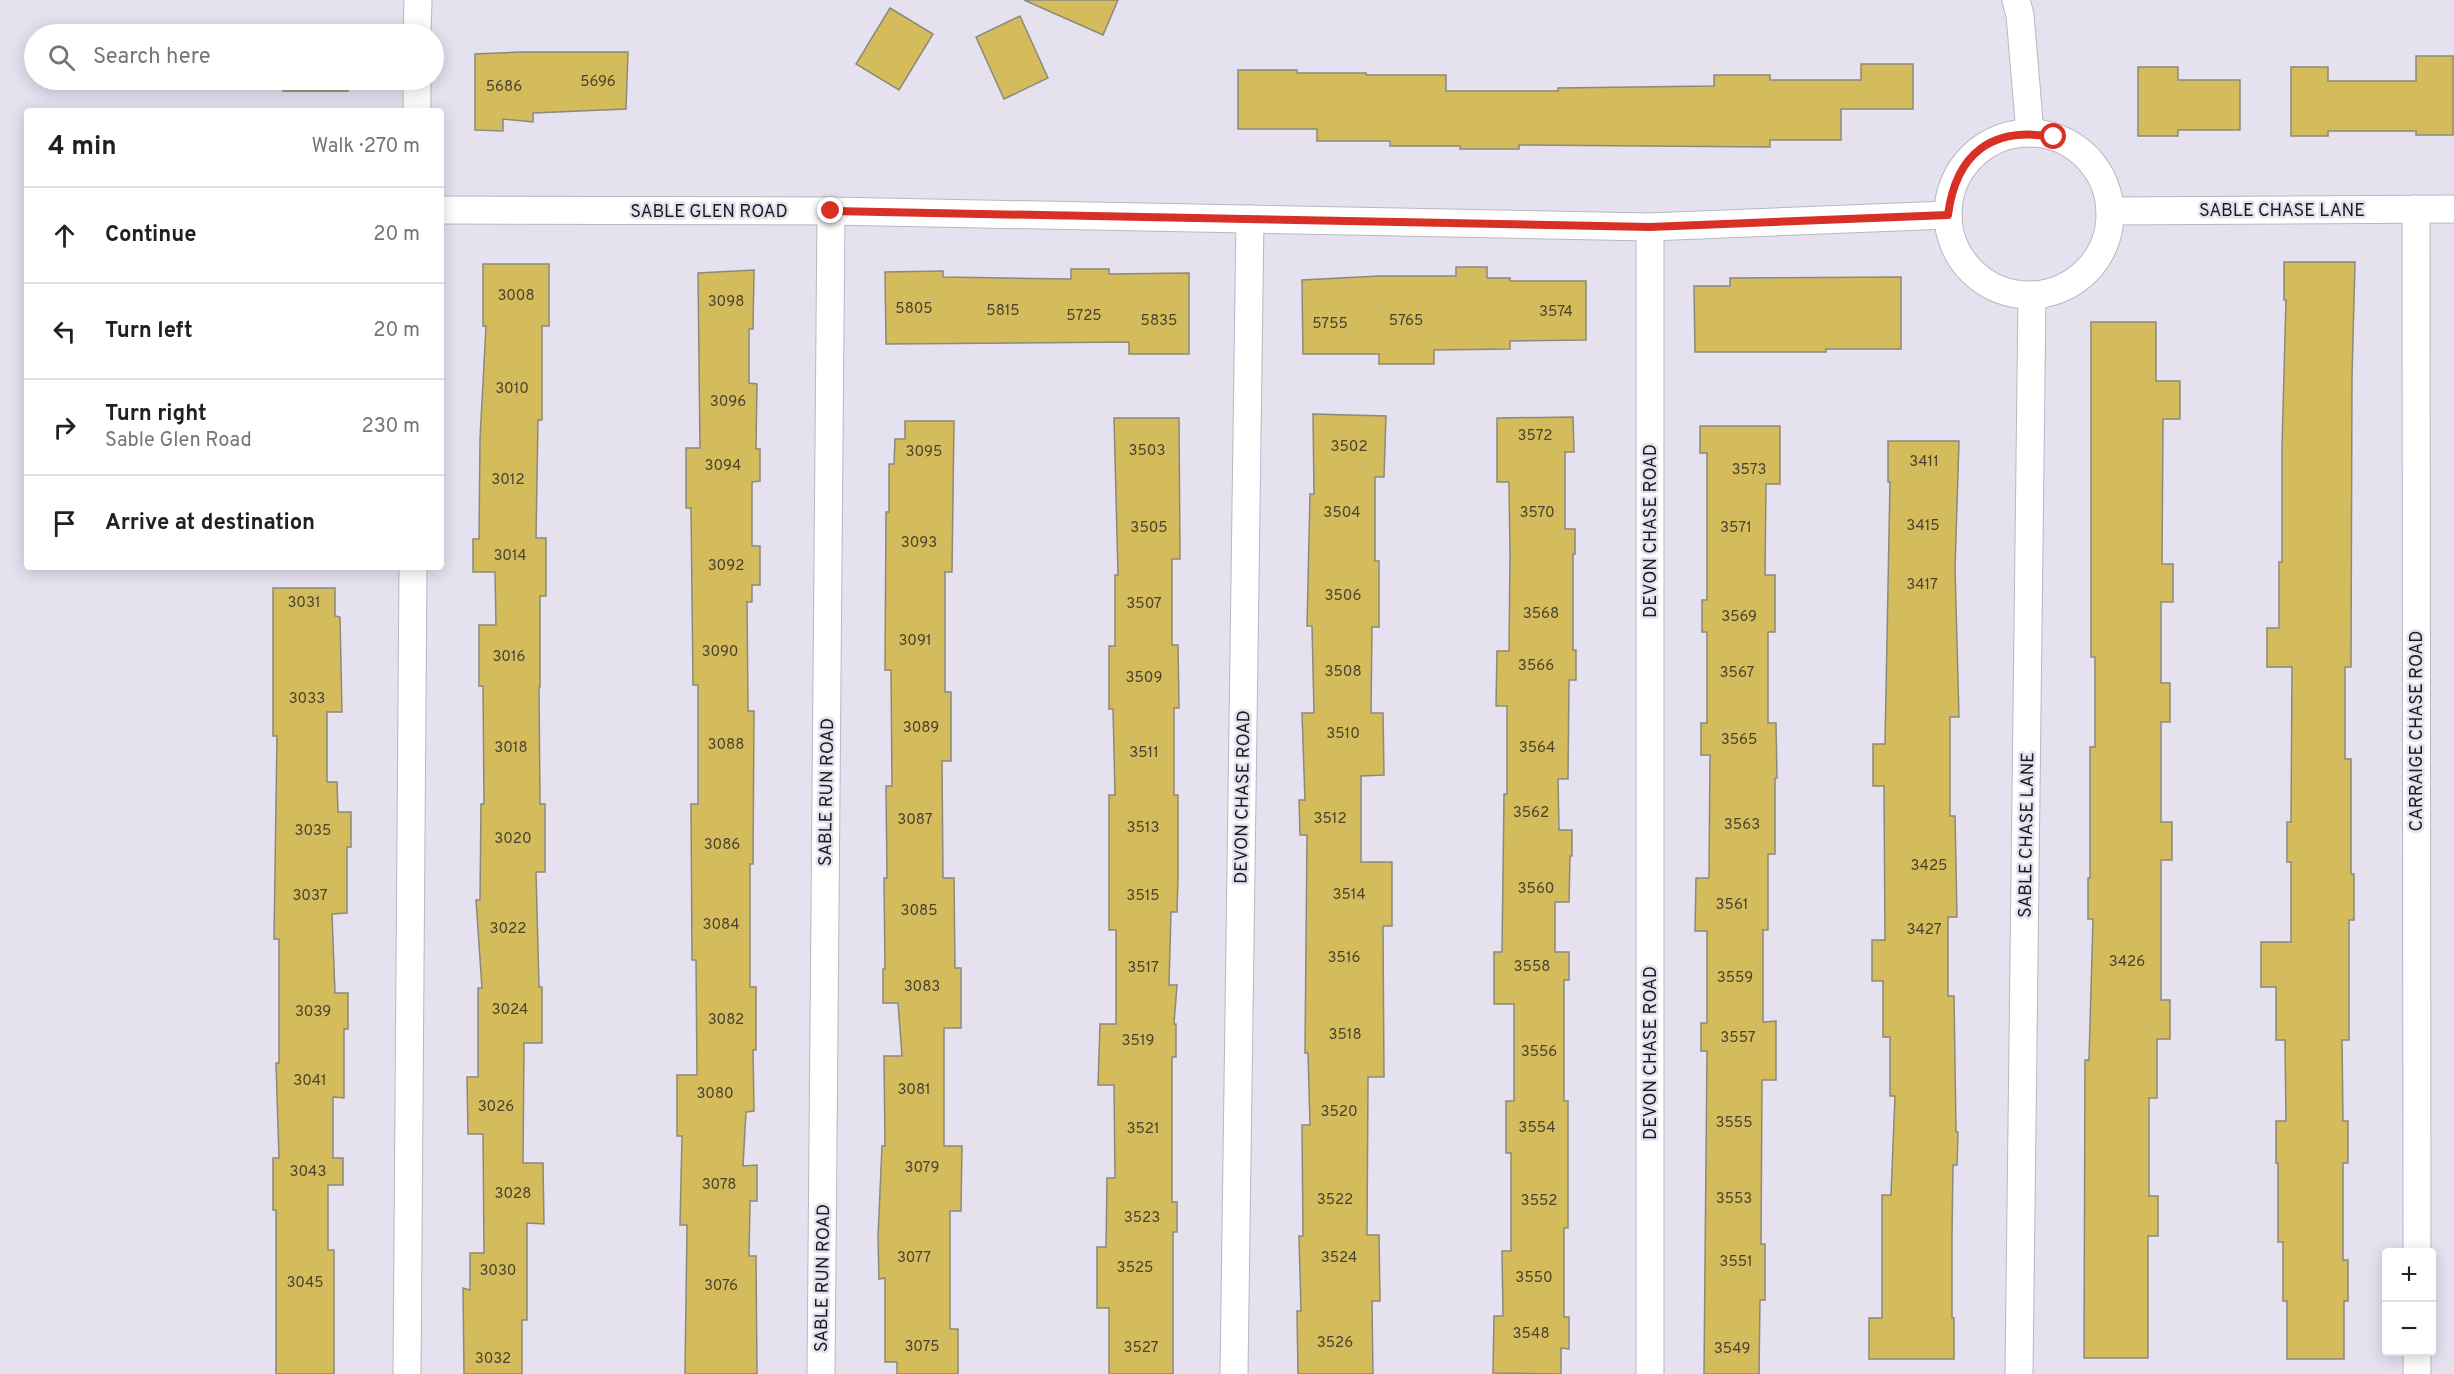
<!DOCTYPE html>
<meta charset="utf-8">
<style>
body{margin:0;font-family:Overpass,sans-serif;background:#f6f6f6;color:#202124}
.controls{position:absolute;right:18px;bottom:18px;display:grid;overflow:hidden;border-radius:6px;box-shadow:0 3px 15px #0003}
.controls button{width:54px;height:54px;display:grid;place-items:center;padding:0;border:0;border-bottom:2px solid #e0e0e0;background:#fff;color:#202124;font:30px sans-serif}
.stop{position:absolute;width:18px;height:18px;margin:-14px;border:4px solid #d93025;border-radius:50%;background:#fff}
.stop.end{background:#d93025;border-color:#fff;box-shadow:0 2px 6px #0008}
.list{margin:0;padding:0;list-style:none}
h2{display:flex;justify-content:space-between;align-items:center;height:78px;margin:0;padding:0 24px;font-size:26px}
h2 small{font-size:20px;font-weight:400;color:#757577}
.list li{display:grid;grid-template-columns:39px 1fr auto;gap:18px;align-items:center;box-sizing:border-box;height:96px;padding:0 24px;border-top:2px solid #e0e0e0}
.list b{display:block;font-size:22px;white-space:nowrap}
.list p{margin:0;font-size:20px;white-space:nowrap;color:#757577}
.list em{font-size:20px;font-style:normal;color:#757577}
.icon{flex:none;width:33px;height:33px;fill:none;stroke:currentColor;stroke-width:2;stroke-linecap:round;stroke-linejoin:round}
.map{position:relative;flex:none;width:2454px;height:1374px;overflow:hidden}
.search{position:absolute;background:#fff;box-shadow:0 3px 15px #0003;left:24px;top:24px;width:420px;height:66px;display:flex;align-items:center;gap:15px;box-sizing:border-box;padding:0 21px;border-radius:33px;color:#757577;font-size:22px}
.panel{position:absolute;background:#fff;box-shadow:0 3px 15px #0003;left:24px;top:108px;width:420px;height:462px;border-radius:6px}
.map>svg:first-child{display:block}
.building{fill:#d4bb5c;stroke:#8c897d;stroke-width:1.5}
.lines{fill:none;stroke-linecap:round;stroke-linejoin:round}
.street-casing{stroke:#bab7c4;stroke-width:29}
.street{stroke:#fff;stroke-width:27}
.route{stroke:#d93025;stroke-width:8}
.labels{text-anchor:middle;stroke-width:5;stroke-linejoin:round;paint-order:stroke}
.number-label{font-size:15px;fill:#4b432f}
.street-label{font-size:18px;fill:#1d1b20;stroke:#e5e1ef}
</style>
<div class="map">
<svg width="2454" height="1374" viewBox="0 0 2454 1374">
<rect width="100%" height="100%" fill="#e5e1ef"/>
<g class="building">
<path d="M 1024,0 L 1118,0 L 1103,35 Z"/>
<path d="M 890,8 L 933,34 L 899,90 L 856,64 Z"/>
<path d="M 1020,16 L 1048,78 L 1004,99 L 976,37 Z"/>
<path d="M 284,26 L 348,26 L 348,34 L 283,34 Z"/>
<path d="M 520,52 L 628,52 L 626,109 L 533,113 L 533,122 L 503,119 L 503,131 L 475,130 L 475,54 Z"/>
<path d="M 2416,56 L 2453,56 L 2453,135 L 2416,135 L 2416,131 L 2328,131 L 2328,136 L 2291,136 L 2291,67 L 2328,67 L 2328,81 L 2416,81 Z"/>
<path d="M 1861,64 L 1913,64 L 1913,109 L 1841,109 L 1841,140 L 1770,140 L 1770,147 L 1519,145 L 1519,149 L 1460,149 L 1460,146 L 1390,146 L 1390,141 L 1317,141 L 1317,129 L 1238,129 L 1238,70 L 1297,70 L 1297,73 L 1366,73 L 1366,75 L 1446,75 L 1446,91 L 1558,91 L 1558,88 L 1714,86 L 1714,75 L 1770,75 L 1770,80 L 1861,80 Z"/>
<path d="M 2138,67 L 2178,67 L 2178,80 L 2240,80 L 2240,130 L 2178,130 L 2178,136 L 2138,136 Z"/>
<rect x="283" y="80" width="65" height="11"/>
<path d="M 2284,262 L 2355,262 L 2352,377 L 2351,667 L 2345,667 L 2345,759 L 2351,759 L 2351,874 L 2354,874 L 2354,920 L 2349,920 L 2349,1040 L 2342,1040 L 2343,1121 L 2348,1121 L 2348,1163 L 2343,1163 L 2343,1260 L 2348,1260 L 2348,1301 L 2344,1301 L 2344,1359 L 2287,1359 L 2287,1301 L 2283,1301 L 2283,1242 L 2278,1242 L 2278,1163 L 2276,1163 L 2276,1121 L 2286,1121 L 2285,1040 L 2276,1040 L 2276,987 L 2261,987 L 2261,942 L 2291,942 L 2291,862 L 2287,862 L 2287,822 L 2291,822 L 2292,667 L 2267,667 L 2267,628 L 2279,628 L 2279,562 L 2282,562 L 2282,447 L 2286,300 L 2284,300 Z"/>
<path d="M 483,264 L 549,264 L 549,326 L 542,326 L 542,420 L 538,420 L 536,538 L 546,538 L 546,596 L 540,596 L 540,687 L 539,687 L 540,804 L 545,804 L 545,872 L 536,872 L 539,987 L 542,987 L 542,1043 L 524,1043 L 523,1163 L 543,1163 L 544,1224 L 527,1223 L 527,1320 L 522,1320 L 522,1374 L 464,1374 L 463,1288 L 470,1290 L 470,1253 L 484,1253 L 483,1134 L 468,1134 L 467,1077 L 478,1077 L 478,988 L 482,988 L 476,900 L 480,900 L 481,804 L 484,804 L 483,686 L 479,686 L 479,625 L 496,625 L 495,572 L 473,572 L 473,539 L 479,539 L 480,439 L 486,326 L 483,326 Z"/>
<path d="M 1456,267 L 1487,267 L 1487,278 L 1510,278 L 1510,281 L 1586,281 L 1586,340 L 1510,341 L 1510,349 L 1434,350 L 1434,364 L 1379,364 L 1379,354 L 1303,354 L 1302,280 L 1379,276 L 1456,276 Z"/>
<path d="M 1071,269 L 1109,269 L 1109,274 L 1189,273 L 1189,354 L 1129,354 L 1129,342 L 886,344 L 885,272 L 943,271 L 943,277 L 1071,279 Z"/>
<path d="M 754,270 L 753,329 L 749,329 L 749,383 L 757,384 L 756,449 L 760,449 L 760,481 L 752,482 L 752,546 L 760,546 L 760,585 L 752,585 L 752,602 L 747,602 L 748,711 L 754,711 L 753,864 L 750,864 L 750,987 L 756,987 L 756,1050 L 753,1050 L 754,1111 L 746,1112 L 743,1166 L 757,1165 L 757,1201 L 750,1201 L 749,1256 L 756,1256 L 757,1374 L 685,1374 L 687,1225 L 680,1225 L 682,1136 L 677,1136 L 677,1075 L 697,1075 L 696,960 L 692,960 L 691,804 L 698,804 L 698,685 L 693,685 L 691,508 L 686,508 L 686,448 L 700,448 L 698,273 Z"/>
<path d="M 1901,277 L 1901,349 L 1826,349 L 1826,352 L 1695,352 L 1694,286 L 1730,286 L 1730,278 Z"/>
<path d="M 2091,322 L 2156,322 L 2156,381 L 2180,381 L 2180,419 L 2163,419 L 2162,564 L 2173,564 L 2173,602 L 2161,602 L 2161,683 L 2170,683 L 2170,722 L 2161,722 L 2161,822 L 2172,822 L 2172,860 L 2161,860 L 2161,1000 L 2170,1000 L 2170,1039 L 2157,1039 L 2157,1098 L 2149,1098 L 2149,1196 L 2158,1196 L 2158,1236 L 2148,1236 L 2148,1358 L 2084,1358 L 2085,1060 L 2089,1060 L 2093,919 L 2088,919 L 2088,878 L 2090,878 L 2090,747 L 2095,747 L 2095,657 L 2091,657 Z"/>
<path d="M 1313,414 L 1386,416 L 1384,477 L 1375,477 L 1375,561 L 1379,561 L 1379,627 L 1372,627 L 1371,713 L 1383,713 L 1384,775 L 1361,776 L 1361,862 L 1392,862 L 1392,926 L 1383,926 L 1384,1077 L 1368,1077 L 1367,1235 L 1379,1235 L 1380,1301 L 1372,1301 L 1373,1374 L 1298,1374 L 1297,1311 L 1301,1311 L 1299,1236 L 1303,1236 L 1302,1125 L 1310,1125 L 1308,1053 L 1305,1053 L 1307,835 L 1300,835 L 1299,800 L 1305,800 L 1302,713 L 1314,713 L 1312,626 L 1307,626 L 1310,494 L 1314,494 Z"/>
<path d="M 1573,417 L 1574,452 L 1565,452 L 1565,529 L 1575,529 L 1575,554 L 1573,554 L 1573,650 L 1576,650 L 1576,680 L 1569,680 L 1568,779 L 1558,779 L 1559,830 L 1572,830 L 1572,856 L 1570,856 L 1569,902 L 1555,902 L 1555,952 L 1569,952 L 1569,980 L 1564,980 L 1564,1101 L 1568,1101 L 1568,1228 L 1564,1228 L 1564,1317 L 1569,1317 L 1569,1349 L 1561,1348 L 1561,1374 L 1493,1373 L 1494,1316 L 1503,1316 L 1502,1251 L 1511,1251 L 1511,1153 L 1506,1153 L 1506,1101 L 1514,1101 L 1514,1004 L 1494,1004 L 1494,952 L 1502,952 L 1504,794 L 1507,794 L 1507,706 L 1496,706 L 1497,651 L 1509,651 L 1510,555 L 1509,482 L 1497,482 L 1497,418 Z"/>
<path d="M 1114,418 L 1179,418 L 1180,559 L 1172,559 L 1172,645 L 1178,645 L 1179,708 L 1174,708 L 1174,795 L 1178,795 L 1178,879 L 1177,912 L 1171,912 L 1169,985 L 1177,985 L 1174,1024 L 1176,1024 L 1176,1057 L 1172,1057 L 1172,1202 L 1177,1202 L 1177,1232 L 1173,1232 L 1173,1374 L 1109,1374 L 1109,1308 L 1097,1308 L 1097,1247 L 1106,1247 L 1107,1178 L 1115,1178 L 1114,1085 L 1098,1085 L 1100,1024 L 1116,1024 L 1116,930 L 1109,930 L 1109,795 L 1115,795 L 1113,709 L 1109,709 L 1109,646 L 1115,646 L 1115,575 L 1118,575 Z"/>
<path d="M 905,421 L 954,421 L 952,572 L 945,572 L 945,692 L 951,692 L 951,761 L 942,761 L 943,878 L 954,878 L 955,968 L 961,968 L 961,1028 L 944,1028 L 944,1146 L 962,1146 L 961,1211 L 950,1211 L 950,1329 L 958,1329 L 958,1374 L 897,1374 L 897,1362 L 885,1362 L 885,1278 L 879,1279 L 878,1237 L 882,1146 L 885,1146 L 884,1056 L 902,1056 L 898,1003 L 883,1003 L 883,969 L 885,969 L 884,878 L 887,878 L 886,786 L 892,786 L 891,670 L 885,670 L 886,512 L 889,512 L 889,464 L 894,464 L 895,439 L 905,439 Z"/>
<path d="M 1700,426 L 1780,426 L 1780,484 L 1766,484 L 1765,575 L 1775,575 L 1775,632 L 1768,632 L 1768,723 L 1776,723 L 1777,778 L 1775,778 L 1775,854 L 1768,854 L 1768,930 L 1763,930 L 1763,1022 L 1776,1021 L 1776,1080 L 1762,1080 L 1761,1244 L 1765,1244 L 1765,1300 L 1760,1300 L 1759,1374 L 1704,1374 L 1707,1051 L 1701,1051 L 1701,1023 L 1707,1023 L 1707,931 L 1695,931 L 1696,878 L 1709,878 L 1710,755 L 1701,755 L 1701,723 L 1707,723 L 1707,632 L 1702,632 L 1702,600 L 1707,600 L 1707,453 L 1700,453 Z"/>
<path d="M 1888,441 L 1959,441 L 1955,568 L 1959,717 L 1950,717 L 1950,816 L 1955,816 L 1957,917 L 1948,917 L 1948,996 L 1954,996 L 1956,1132 L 1958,1132 L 1957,1165 L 1953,1165 L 1952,1235 L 1952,1318 L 1954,1318 L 1954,1359 L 1869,1359 L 1869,1318 L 1882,1318 L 1882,1195 L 1891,1195 L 1895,1096 L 1890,1096 L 1890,1037 L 1883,1037 L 1883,981 L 1872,981 L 1872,940 L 1885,940 L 1884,786 L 1873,786 L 1873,744 L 1885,744 L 1890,482 L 1888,482 Z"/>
<path d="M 273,588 L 335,588 L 335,616 L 340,617 L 342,712 L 327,712 L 327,782 L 337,782 L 338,812 L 351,812 L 351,847 L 347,847 L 347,913 L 332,914 L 335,993 L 348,993 L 348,1029 L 344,1029 L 344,1098 L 333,1097 L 333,1158 L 343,1158 L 343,1185 L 328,1185 L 328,1250 L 334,1250 L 334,1374 L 276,1374 L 276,1210 L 273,1210 L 273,1158 L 279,1158 L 276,1063 L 279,1063 L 279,939 L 274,939 L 277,736 L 273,736 Z"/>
</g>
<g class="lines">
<g class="street-casing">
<g id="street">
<path d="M 2016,0 L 2020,15 L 2030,133"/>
<path d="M 417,34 L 418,0"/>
<path d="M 417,111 L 417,80"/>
<circle cx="2029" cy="214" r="81"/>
<path d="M 2416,209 L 2417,1252"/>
<path d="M 441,210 L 831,211 L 1650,227 L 1948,215"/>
<path d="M 2110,211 L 2454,209"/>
<path d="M 1650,227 L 1650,1374"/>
<path d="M 2417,1352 L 2417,1374"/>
<path d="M 407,1374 L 413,567"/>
<path d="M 821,1374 L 831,211"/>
<path d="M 1234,1374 L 1250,219"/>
<path d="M 2019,1374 L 2032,296"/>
</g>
</g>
<use href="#street" class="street"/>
</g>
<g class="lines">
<path class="route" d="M 831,211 L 1650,227 L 1948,215 C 1956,153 1992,126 2054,137"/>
</g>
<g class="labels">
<g class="number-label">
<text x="598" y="86">5696</text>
<text x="504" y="91">5686</text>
<text x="516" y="300">3008</text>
<text x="726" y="306">3098</text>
<text x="914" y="313">5805</text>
<text x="1003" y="315">5815</text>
<text x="1556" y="316">3574</text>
<text x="1084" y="320">5725</text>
<text x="1159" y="325">5835</text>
<text x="1406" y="325">5765</text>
<text x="1330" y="328">5755</text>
<text x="512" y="393">3010</text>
<text x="728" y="406">3096</text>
<text x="1535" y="440">3572</text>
<text x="1349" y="451">3502</text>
<text x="1147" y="455">3503</text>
<text x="924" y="456">3095</text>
<text x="1924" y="466">3411</text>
<text x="723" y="470">3094</text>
<text x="1749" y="474">3573</text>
<text x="508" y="484">3012</text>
<text x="1342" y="517">3504</text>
<text x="1537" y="517">3570</text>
<text x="1923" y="530">3415</text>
<text x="1149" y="532">3505</text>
<text x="1736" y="532">3571</text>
<text x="919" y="547">3093</text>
<text x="510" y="560">3014</text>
<text x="726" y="570">3092</text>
<text x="1922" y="589">3417</text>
<text x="1343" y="600">3506</text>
<text x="304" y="607">3031</text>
<text x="1144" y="608">3507</text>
<text x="1541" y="618">3568</text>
<text x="1739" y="621">3569</text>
<text x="915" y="645">3091</text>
<text x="720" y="656">3090</text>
<text x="509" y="661">3016</text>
<text x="1536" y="670">3566</text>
<text x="1343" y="676">3508</text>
<text x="1737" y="677">3567</text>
<text x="1144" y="682">3509</text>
<text x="307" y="703">3033</text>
<text x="921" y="732">3089</text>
<text x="1343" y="738">3510</text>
<text x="1739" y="744">3565</text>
<text x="726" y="749">3088</text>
<text x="511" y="752">3018</text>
<text x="1537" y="752">3564</text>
<text x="1144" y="757">3511</text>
<text x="1531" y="817">3562</text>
<text x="1330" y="823">3512</text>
<text x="915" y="824">3087</text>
<text x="1742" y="829">3563</text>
<text x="1143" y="832">3513</text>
<text x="313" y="835">3035</text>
<text x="513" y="843">3020</text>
<text x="722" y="849">3086</text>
<text x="1929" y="870">3425</text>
<text x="1536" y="893">3560</text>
<text x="1349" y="899">3514</text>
<text x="310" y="900">3037</text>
<text x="1143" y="900">3515</text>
<text x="1732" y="909">3561</text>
<text x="919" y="915">3085</text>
<text x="721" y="929">3084</text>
<text x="508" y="933">3022</text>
<text x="1924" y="934">3427</text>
<text x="1344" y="962">3516</text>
<text x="2127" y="966">3426</text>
<text x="1532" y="971">3558</text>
<text x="1143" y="972">3517</text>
<text x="1735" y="982">3559</text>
<text x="922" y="991">3083</text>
<text x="510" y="1014">3024</text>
<text x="313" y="1016">3039</text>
<text x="726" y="1024">3082</text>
<text x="1345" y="1039">3518</text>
<text x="1738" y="1042">3557</text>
<text x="1138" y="1045">3519</text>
<text x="1539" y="1056">3556</text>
<text x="310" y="1085">3041</text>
<text x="914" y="1094">3081</text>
<text x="715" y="1098">3080</text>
<text x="496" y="1111">3026</text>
<text x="1339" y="1116">3520</text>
<text x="1734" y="1127">3555</text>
<text x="1537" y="1132">3554</text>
<text x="1143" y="1133">3521</text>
<text x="922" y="1172">3079</text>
<text x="308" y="1176">3043</text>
<text x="719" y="1189">3078</text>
<text x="513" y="1198">3028</text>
<text x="1734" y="1203">3553</text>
<text x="1335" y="1204">3522</text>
<text x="1539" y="1205">3552</text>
<text x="1142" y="1222">3523</text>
<text x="914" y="1262">3077</text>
<text x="1339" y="1262">3524</text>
<text x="1736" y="1266">3551</text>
<text x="1135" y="1272">3525</text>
<text x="498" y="1275">3030</text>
<text x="1534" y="1282">3550</text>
<text x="305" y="1287">3045</text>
<text x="721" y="1290">3076</text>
<text x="1531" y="1338">3548</text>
<text x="1335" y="1347">3526</text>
<text x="922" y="1351">3075</text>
<text x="1141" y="1352">3527</text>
<text x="1732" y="1353">3549</text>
<text x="493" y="1363">3032</text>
</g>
<g class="street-label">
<text x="2282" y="216">SABLE CHASE LANE</text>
<text x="709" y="217">SABLE GLEN ROAD</text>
<text transform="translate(1650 531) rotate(-90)" y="6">DEVON CHASE ROAD</text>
<text transform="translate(2416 731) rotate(-90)" y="6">CARRAIGE CHASE ROAD</text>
<text transform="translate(826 792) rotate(-89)" y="6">SABLE RUN ROAD</text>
<text transform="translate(1242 797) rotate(-89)" y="6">DEVON CHASE ROAD</text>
<text transform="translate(2026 835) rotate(-89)" y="6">SABLE CHASE LANE</text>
<text transform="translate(1650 1053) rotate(-90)" y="6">DEVON CHASE ROAD</text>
<text transform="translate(822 1278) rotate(-89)" y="6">SABLE RUN ROAD</text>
</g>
</g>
</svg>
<div class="controls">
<button>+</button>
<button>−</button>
</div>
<div class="stop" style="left:2054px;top:137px"></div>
<div class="stop end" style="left:831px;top:211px"></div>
<div class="search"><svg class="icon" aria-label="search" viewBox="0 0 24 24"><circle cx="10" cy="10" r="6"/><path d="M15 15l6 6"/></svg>Search here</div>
<section class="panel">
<h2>4 min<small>Walk · 270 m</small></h2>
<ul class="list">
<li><svg class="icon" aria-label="ahead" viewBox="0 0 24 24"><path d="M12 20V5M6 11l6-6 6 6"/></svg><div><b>Continue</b></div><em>20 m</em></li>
<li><svg class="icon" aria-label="left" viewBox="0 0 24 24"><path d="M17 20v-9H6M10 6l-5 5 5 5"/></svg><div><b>Turn left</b></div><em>20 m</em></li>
<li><svg class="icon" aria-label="right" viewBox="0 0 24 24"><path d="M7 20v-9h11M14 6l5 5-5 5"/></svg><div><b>Turn right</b><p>Sable Glen Road</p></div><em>230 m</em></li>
<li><svg class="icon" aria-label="arrive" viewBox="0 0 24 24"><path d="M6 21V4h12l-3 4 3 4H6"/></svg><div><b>Arrive at destination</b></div></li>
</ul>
</section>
</div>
